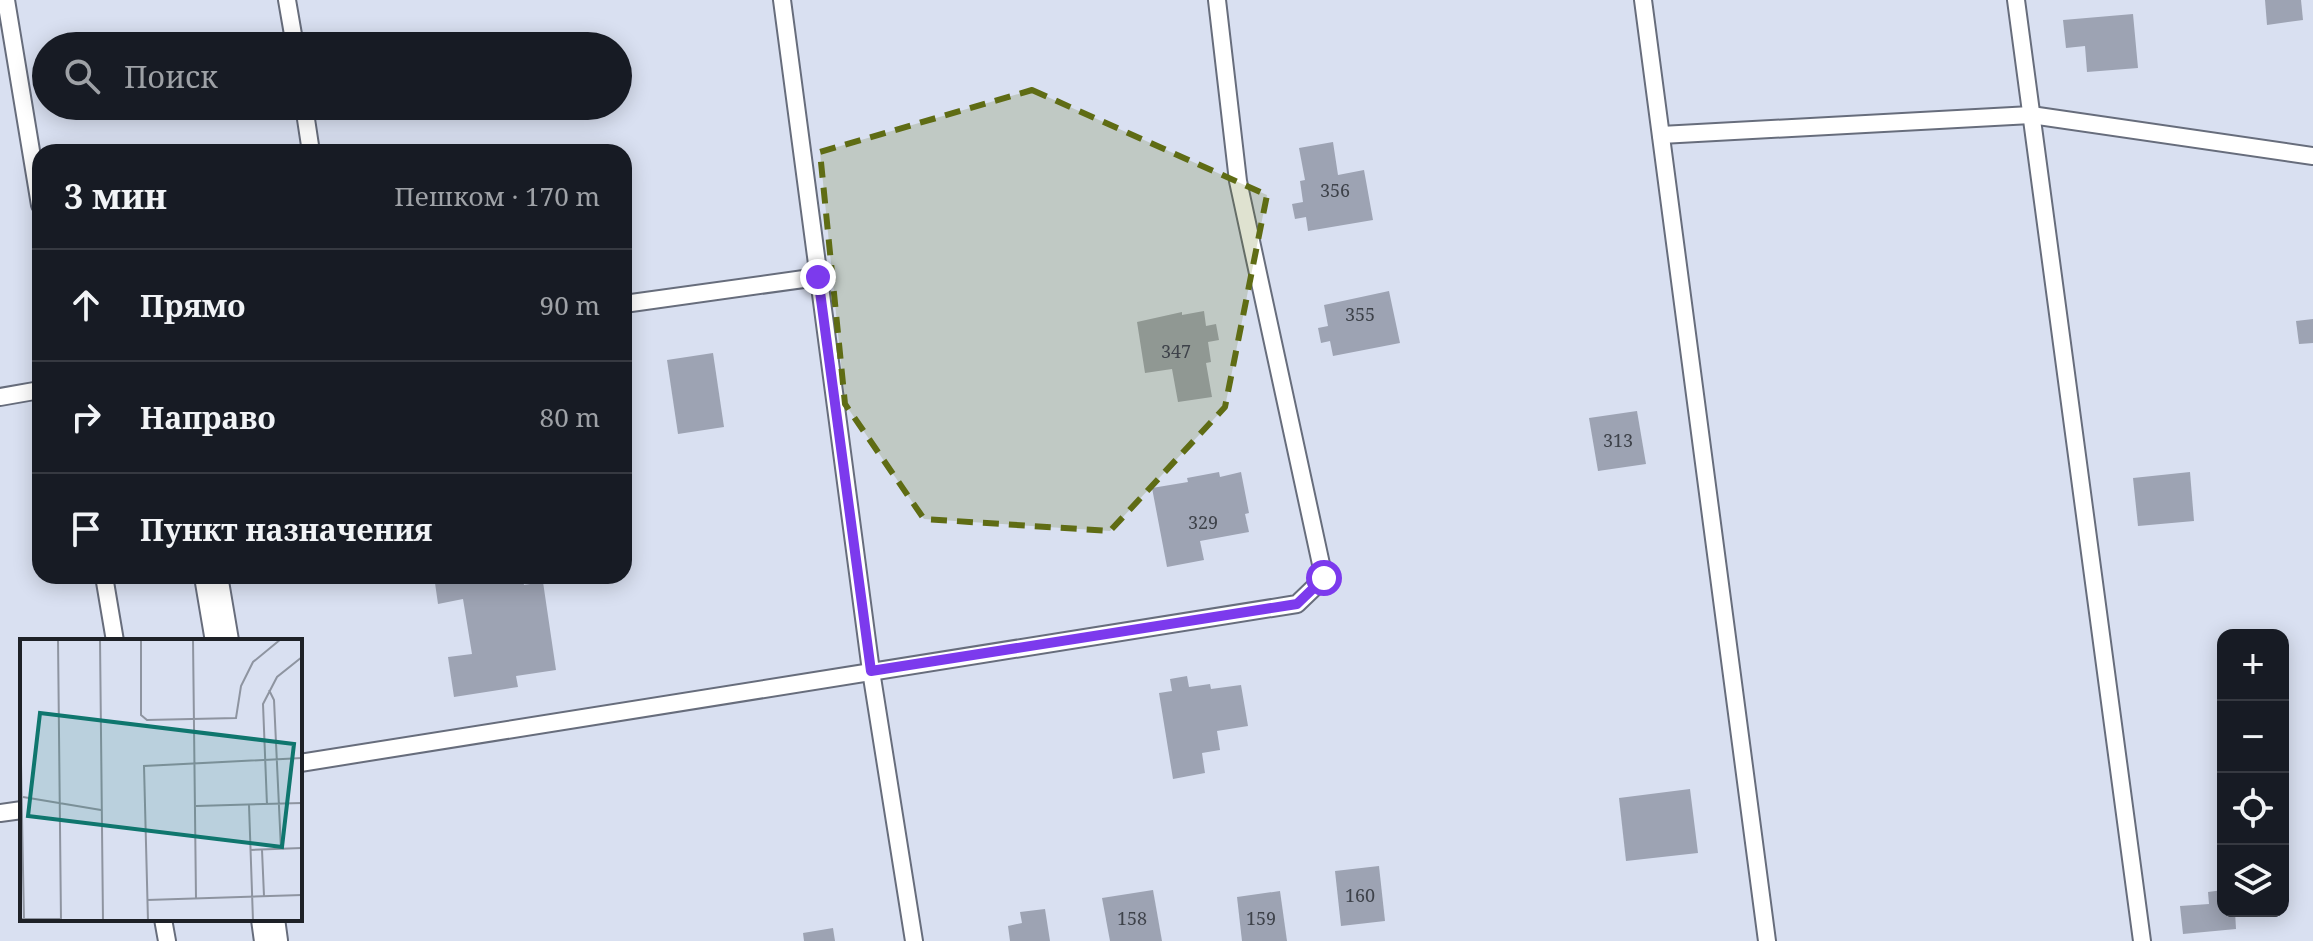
<!DOCTYPE html>
<html lang="ru">
<meta charset="utf-8">
<style>
body{margin:0;font-family:"Noto Serif",serif;background:#242831;color:#f1f3f6}
.controls{position:absolute;right:24px;bottom:24px;display:grid;overflow:hidden;border-radius:16px;box-shadow:0 4px 20px #0003}
.controls button{width:72px;height:72px;display:grid;place-items:center;padding:0;border:0;border-bottom:2px solid #363941;background:#171b24;color:#f1f3f6;font:40px sans-serif}
.stop{position:absolute;width:24px;height:24px;margin:-18px;border:6px solid #7c3aed;border-radius:50%;background:#fff}
.stop.end{background:#7c3aed;border-color:#fff;box-shadow:0 2px 8px #0008}
.list{margin:0;padding:0;list-style:none}
h2{display:flex;justify-content:space-between;align-items:center;height:104px;margin:0;padding:0 32px;font-size:34px}
h2 small{font-size:26px;font-weight:400;color:#9ea1a6}
.list li{display:grid;grid-template-columns:52px 1fr auto;gap:24px;align-items:center;box-sizing:border-box;height:112px;padding:0 32px;border-top:2px solid #363941}
.list b{display:block;font-size:30px;white-space:nowrap}
.list em{font-size:26px;font-style:normal;color:#9ea1a6}
.icon{flex:none;width:44px;height:44px;fill:none;stroke:currentColor;stroke-width:2;stroke-linecap:round;stroke-linejoin:round}
.map{position:relative;flex:none;width:2313px;height:941px;overflow:hidden}
.search{position:absolute;background:#171b24;box-shadow:0 4px 20px #0003;left:32px;top:32px;width:600px;height:88px;display:flex;align-items:center;gap:20px;box-sizing:border-box;padding:0 28px;border-radius:44px;color:#9ea1a6;font-size:30px}
.panel{position:absolute;background:#171b24;box-shadow:0 4px 20px #0003;left:32px;top:144px;width:600px;height:440px;border-radius:24px}
.map>svg:first-child{display:block}
.building{fill:#9da3b3}
.lines{fill:none;stroke-linecap:round;stroke-linejoin:round}
.service-casing{stroke:#676d7c;stroke-width:20}
.minor-casing{stroke:#676d7c;stroke-width:36}
.service{stroke:#fff;stroke-width:16}
.minor{stroke:#fff;stroke-width:32}
.route{stroke:#7c3aed;stroke-width:10}
.marked{fill:#5f6c14;fill-opacity:0.2;stroke:#5f6c14;stroke-width:6;stroke-dasharray:16 10;stroke-linejoin:round}
.labels{text-anchor:middle;stroke-width:6;stroke-linejoin:round;paint-order:stroke}
.number-label{font-size:18px;fill:#3e424a}
.inset-road{fill:none;stroke:#8e94a0;stroke-width:2}
.view{fill:#0f766e;fill-opacity:0.15;stroke:#0f766e;stroke-width:4}
.inset-edge{fill:none;stroke:#1e2127;stroke-width:4}
</style>
<div class="map">
<svg width="2313" height="941" viewBox="0 0 2313 941">
<rect width="100%" height="100%" fill="#d9e0f1"/>
<g class="building">
<path d="M 2265,0 L 2301,0 L 2303,20 L 2267,25 Z"/>
<path d="M 2133,14 L 2138,68 L 2087,72 L 2085,46 L 2066,48 L 2063,20 Z"/>
<path d="M 1333,142 L 1338,175 L 1364,170 L 1373,220 L 1308,231 L 1306,217 L 1295,219 L 1292,204 L 1303,202 L 1300,181 L 1305,180 L 1299,148 Z"/>
<path d="M 1389,291 L 1400,343 L 1333,356 L 1330,341 L 1321,343 L 1318,328 L 1328,326 L 1324,305 Z"/>
<path d="M 1204,311 L 1206,326 L 1216,324 L 1219,340 L 1208,342 L 1211,362 L 1206,363 L 1212,397 L 1178,402 L 1172,369 L 1145,373 L 1137,322 L 1182,312 L 1182,315 Z"/>
<path d="M 2313,319 L 2313,343 L 2299,344 L 2296,321 Z"/>
<path d="M 713,353 L 724,427 L 678,434 L 667,360 Z"/>
<path d="M 1637,411 L 1646,464 L 1598,471 L 1589,418 Z"/>
<path d="M 1219,472 L 1220,477 L 1241,472 L 1249,513 L 1245,514 L 1249,532 L 1200,541 L 1204,560 L 1167,567 L 1152,488 L 1188,482 L 1187,478 Z"/>
<path d="M 2190,472 L 2194,521 L 2138,526 L 2133,478 Z"/>
<path d="M 434,576 L 522,576 L 524,585 L 543,582 L 556,670 L 516,676 L 518,687 L 454,697 L 448,657 L 472,654 L 463,599 L 438,604 Z"/>
<path d="M 1187,676 L 1189,687 L 1210,684 L 1211,689 L 1241,685 L 1248,726 L 1217,731 L 1220,750 L 1202,753 L 1205,773 L 1173,779 L 1159,693 L 1172,691 L 1170,679 Z"/>
<path d="M 1690,789 L 1698,853 L 1626,861 L 1619,798 Z"/>
<path d="M 1379,866 L 1385,921 L 1341,926 L 1335,871 Z"/>
<path d="M 1153,890 L 1162,941 L 1110,941 L 1102,898 Z"/>
<path d="M 2223,890 L 2223,911 L 2235,911 L 2236,929 L 2183,934 L 2180,906 L 2209,904 L 2208,892 Z"/>
<path d="M 1280,891 L 1287,941 L 1242,941 L 1237,897 Z"/>
<path d="M 1045,909 L 1050,941 L 1010,941 L 1008,926 L 1022,923 L 1020,912 Z"/>
<path d="M 833,928 L 835,941 L 804,941 L 803,933 Z"/>
</g>
<g class="lines">
<g class="service-casing">
<g id="service">
<path d="M 6,0 L 40,205"/>
<path d="M 287,0 L 295,46"/>
<path d="M 782,0 L 871,671 L 914,941"/>
<path d="M 1643,0 L 1767,941"/>
<path d="M 2016,0 L 2142,941"/>
<path d="M 304,106 L 311,152"/>
<path d="M 1661,135 L 2031,115 L 2313,156"/>
<path d="M 624,304 L 818,277"/>
<path d="M 0,397 L 40,390"/>
<path d="M 104,576 L 115,641"/>
<path d="M 300,763 L 1297,604 L 1324,578 L 1238,181 L 1217,0"/>
<path d="M 0,813 L 22,810"/>
<path d="M 163,919 L 167,941"/>
</g>
</g>
<g class="minor-casing">
<g id="minor">
<path d="M 211,576 L 222,641"/>
<path d="M 268,919 L 271,941"/>
</g>
</g>
<use href="#service" class="service"/>
<use href="#minor" class="minor"/>
</g>
<g class="lines">
<path class="route" d="M 818,277 L 871,671 L 1297,604 L 1324,578"/>
</g>
<path class="marked" d="M 1032,90 L 1267,195 L 1225,407 L 1110,531 L 924,519 L 845,404 L 820,152 Z"/>
<g class="labels">
<g class="number-label">
<text x="1335" y="197">356</text>
<text x="1360" y="321">355</text>
<text x="1176" y="358">347</text>
<text x="1618" y="447">313</text>
<text x="1203" y="529">329</text>
<text x="1360" y="902">160</text>
<text x="1132" y="925">158</text>
<text x="1261" y="925">159</text>
</g>
</g>
<g transform="translate(20 639)">
<rect width="282" height="282" fill="#d9e0f1"/>
<path class="inset-road" d="M 38,0 L 41,282M 80,0 L 83,282M 121,0 L 121,76 L 127,81 L 216,79 L 221,47 L 233,23 L 261,0M 173,0 L 176,260M 0,39 L 1,0M 249,51 L 254,61 L 261,210M 0,73 L 4,282M 3,158 L 81,171M 229,166 L 233,282M 247,166 L 243,65 L 257,38 L 282,18M 176,167 L 282,164M 230,211 L 282,209M 242,211 L 244,257M 127,261 L 282,256M 0,280 L 41,280M 128,282 L 124,127 L 282,119"/>
<path class="view" d="M 20,74 L 274,105 L 262,208 L 8,177 Z"/>
<rect width="282" height="282" class="inset-edge"/>
</g>
</svg>
<div class="controls">
<button>+</button>
<button>−</button>
<button><svg class="icon" aria-label="locate" viewBox="0 0 24 24"><circle cx="12" cy="12" r="6"/><path d="M12 2v4M12 18v4M2 12h4M18 12h4"/></svg></button>
<button><svg class="icon" aria-label="layers" viewBox="0 0 24 24"><path d="M12 4l9 5-9 5-9-5zM3 14l9 5 9-5"/></svg></button>
</div>
<div class="stop" style="left:1324px;top:578px"></div>
<div class="stop end" style="left:818px;top:277px"></div>
<div class="search"><svg class="icon" aria-label="search" viewBox="0 0 24 24"><circle cx="10" cy="10" r="6"/><path d="M15 15l6 6"/></svg>Поиск</div>
<section class="panel">
<h2>3 мин<small>Пешком · 170 m</small></h2>
<ul class="list">
<li><svg class="icon" aria-label="ahead" viewBox="0 0 24 24"><path d="M12 20V5M6 11l6-6 6 6"/></svg><div><b>Прямо</b></div><em>90 m</em></li>
<li><svg class="icon" aria-label="right" viewBox="0 0 24 24"><path d="M7 20v-9h11M14 6l5 5-5 5"/></svg><div><b>Направо</b></div><em>80 m</em></li>
<li><svg class="icon" aria-label="arrive" viewBox="0 0 24 24"><path d="M6 21V4h12l-3 4 3 4H6"/></svg><div><b>Пункт назначения</b></div></li>
</ul>
</section>
</div>
